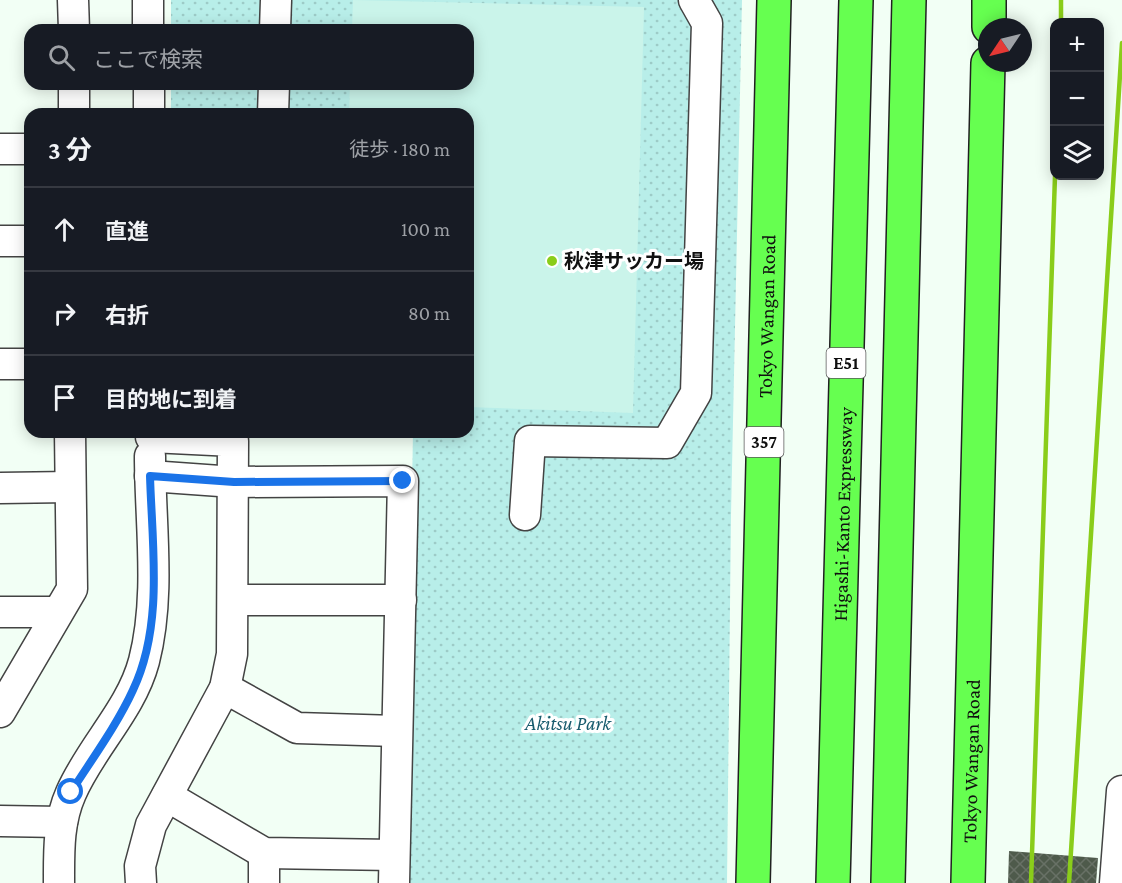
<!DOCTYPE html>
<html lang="ja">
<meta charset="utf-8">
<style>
body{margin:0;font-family:"Crimson Pro","Noto Sans JP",serif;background:#20242c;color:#f1f3f6}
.controls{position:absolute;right:18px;top:18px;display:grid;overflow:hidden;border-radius:12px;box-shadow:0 3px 15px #0003}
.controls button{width:54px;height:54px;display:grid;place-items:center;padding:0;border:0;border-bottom:2px solid #363941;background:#171b24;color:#f1f3f6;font:30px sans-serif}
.compass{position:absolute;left:978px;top:18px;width:54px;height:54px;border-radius:50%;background:#171b24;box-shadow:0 3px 15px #0003;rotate:235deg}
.stop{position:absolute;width:18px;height:18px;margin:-14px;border:4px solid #1a73e8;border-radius:50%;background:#fff}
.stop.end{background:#1a73e8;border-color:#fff;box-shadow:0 2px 6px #0008}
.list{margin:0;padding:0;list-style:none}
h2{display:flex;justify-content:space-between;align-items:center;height:78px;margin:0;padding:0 24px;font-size:26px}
h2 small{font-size:20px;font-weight:400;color:#9ea1a6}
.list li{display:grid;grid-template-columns:39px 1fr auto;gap:18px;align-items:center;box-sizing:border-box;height:84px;padding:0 24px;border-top:2px solid #363941}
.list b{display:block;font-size:22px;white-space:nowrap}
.list em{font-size:20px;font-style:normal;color:#9ea1a6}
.icon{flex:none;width:33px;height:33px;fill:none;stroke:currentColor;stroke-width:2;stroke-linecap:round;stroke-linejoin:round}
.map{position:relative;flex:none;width:1122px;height:883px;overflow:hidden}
.search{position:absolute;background:#171b24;box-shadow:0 3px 15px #0003;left:24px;top:24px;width:450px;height:66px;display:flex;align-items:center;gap:15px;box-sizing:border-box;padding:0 21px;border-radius:18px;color:#9ea1a6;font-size:22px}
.panel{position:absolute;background:#171b24;box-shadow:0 3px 15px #0003;left:24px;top:108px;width:450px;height:330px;border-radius:18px}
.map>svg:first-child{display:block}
.park{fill:url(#park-dots)}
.pitch{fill:#caf4ea}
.building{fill:url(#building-cross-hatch)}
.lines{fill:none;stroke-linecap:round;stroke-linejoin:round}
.minor-casing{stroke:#434343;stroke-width:33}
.highway-casing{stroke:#212121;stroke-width:36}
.minor{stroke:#fff;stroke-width:30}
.highway{stroke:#66ff50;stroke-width:33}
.rail{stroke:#8acd1a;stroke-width:4.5}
.route{stroke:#1a73e8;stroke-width:8}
.poi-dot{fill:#8acd1a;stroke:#fff;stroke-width:2}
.labels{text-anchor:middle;stroke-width:6;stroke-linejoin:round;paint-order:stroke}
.shield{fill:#fff;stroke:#585858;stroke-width:1.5}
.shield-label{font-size:18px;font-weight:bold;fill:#101010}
.poi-label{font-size:20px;font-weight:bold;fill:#101010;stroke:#fff;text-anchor:start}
.street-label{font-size:20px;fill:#101010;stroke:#fff}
.park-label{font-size:20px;font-style:italic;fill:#195c6e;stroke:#fff}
</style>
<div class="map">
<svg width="1122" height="883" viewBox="0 0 1122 883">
<defs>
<pattern id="park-dots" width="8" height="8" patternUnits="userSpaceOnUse" patternTransform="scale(1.5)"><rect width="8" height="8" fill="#b8eee9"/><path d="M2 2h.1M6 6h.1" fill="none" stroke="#9dcbc7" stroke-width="1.8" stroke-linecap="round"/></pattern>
<pattern id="building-cross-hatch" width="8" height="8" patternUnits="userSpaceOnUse" patternTransform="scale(1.5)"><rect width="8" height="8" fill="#4e5a4b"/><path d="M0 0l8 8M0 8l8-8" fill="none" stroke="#687166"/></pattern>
</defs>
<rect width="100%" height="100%" fill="#f2fff5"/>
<path class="park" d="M 171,0 L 742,0 L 731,515 L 727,883 L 405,883 L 413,432 L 468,432 L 468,114 L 171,114 L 171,84 L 468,84 L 468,30 L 171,30 Z"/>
<path class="pitch" d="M 353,0 L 644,7 L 633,413 L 468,407 L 468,114 L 349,114 L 350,84 L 468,84 L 468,30 L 352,30 Z"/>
<path class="building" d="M 1009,851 L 1098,858 L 1096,883 L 1008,883 Z"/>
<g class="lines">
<g class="minor-casing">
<g id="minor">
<path d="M 73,0 L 74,30"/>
<path d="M 148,0 L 148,30"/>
<path d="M 275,30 L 276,0"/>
<path d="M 74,84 L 74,114"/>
<path d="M 149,84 L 149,114"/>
<path d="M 273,114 L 274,84"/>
<path d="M 0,149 L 30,149"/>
<path d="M 0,241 L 30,241"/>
<path d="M 0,364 L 30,364"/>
<path d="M 150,476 L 234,482 L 403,481 L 394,883"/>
<path d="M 0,488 L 70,487"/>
<path d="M 525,515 L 530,441 L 667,443 L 696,393 L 707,23 L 694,0"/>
<path d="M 234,600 L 401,600"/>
<path d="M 0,612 L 57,612"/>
<path d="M 225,688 L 297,728 L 396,731"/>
<path d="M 0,712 L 72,589 L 70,432"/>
<path d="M 167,796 L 264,853 L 394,855"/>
<path d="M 0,821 L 62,822"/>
<path d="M 264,853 L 264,883"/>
<path d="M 59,883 C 59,852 58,822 71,793 C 91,747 131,710 144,661 C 161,595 150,523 150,456"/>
<path d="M 141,883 L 140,866 L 151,825 L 225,688 L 232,654 L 233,441 L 151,437"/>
<path d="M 1115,883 L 1122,791"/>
</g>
</g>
<g class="highway-casing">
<g id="highway">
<path d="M 989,27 L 989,0"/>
<path id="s1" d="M 753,883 L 774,0"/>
<path id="s2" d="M 833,883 L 856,0"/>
<path d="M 888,883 L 909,0"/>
<path id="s3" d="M 968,883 L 988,63"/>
</g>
</g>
<use href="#minor" class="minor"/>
<use href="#highway" class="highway"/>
<g class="rail">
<path d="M 1061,22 L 1061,0"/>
<path d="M 1031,883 L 1055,176"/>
<path d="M 1069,883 L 1122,43"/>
</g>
</g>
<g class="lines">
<path class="route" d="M 71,792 C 92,759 117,725 133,690 C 164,625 152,545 150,476 L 234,482 L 403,481"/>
</g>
<circle class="poi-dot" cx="552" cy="261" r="6"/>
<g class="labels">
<g class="shield">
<rect x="826.5" y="348" width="39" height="30" rx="4.5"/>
<rect x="744.5" y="427" width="39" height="30" rx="4.5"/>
</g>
<g class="shield-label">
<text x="846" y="369">E51</text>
<text x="764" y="448">357</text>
</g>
<g class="poi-label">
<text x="564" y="268">秋津サッカー場</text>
</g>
<g class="street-label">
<text dy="7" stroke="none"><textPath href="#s1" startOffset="567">Tokyo Wangan Road</textPath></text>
<text dy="7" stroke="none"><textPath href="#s2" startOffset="369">Higashi-Kanto Expressway</textPath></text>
<text dy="7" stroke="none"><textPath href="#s3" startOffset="122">Tokyo Wangan Road</textPath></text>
</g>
<g class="park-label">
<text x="568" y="730">Akitsu Park</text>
</g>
</g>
</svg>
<div class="controls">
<button>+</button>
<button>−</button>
<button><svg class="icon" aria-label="layers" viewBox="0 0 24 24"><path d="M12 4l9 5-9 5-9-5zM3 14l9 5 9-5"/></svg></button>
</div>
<svg class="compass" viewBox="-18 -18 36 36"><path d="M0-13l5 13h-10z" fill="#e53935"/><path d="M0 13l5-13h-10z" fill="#9ea1a6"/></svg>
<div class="stop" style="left:71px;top:792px"></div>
<div class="stop end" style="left:403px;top:481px"></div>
<div class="search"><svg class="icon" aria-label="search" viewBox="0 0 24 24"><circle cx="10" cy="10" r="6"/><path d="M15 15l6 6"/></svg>ここで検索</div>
<section class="panel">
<h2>3 分<small>徒歩 · 180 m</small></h2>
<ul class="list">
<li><svg class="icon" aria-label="ahead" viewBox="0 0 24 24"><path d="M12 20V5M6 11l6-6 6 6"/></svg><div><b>直進</b></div><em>100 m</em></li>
<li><svg class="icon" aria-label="right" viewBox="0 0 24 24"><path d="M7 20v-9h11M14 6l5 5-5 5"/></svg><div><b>右折</b></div><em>80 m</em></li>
<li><svg class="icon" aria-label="arrive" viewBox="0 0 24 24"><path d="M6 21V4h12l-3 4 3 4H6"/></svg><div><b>目的地に到着</b></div></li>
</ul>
</section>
</div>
